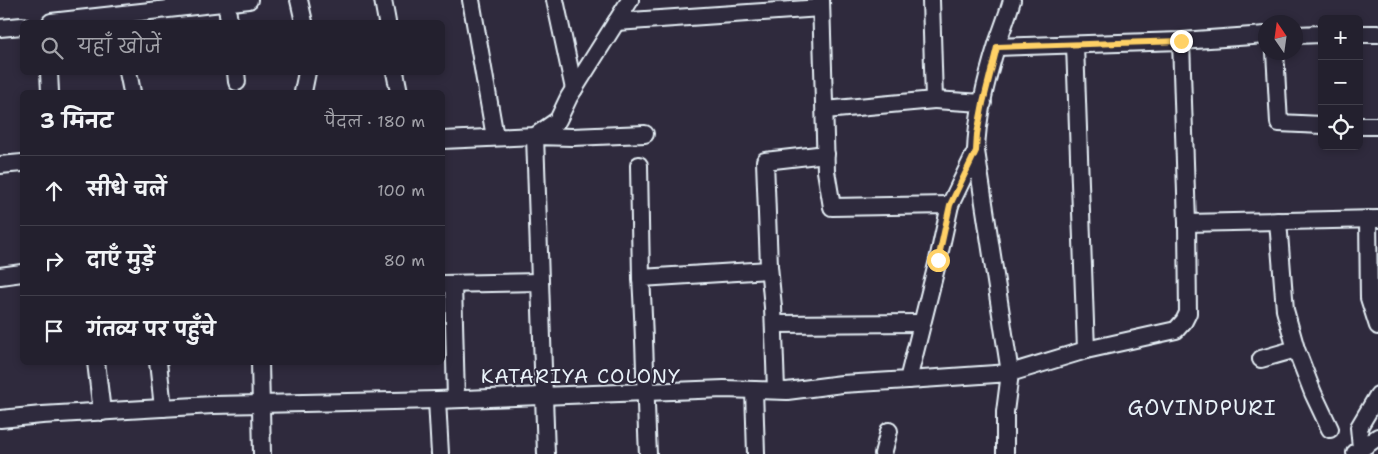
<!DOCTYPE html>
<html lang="hi">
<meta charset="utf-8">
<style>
body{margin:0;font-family:"Shantell Sans","Playpen Sans Deva",sans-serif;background:#2f2d3a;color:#f1f3f6}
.controls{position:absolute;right:15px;top:15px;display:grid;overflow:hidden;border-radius:8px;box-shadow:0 2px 8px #0003}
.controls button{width:45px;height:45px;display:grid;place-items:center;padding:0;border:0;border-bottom:1px solid #403e4a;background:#23202e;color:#f1f3f6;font:25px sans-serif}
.compass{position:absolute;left:1258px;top:15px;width:45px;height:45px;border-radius:50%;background:#23202e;box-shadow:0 2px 8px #0003;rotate:347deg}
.stop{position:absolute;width:15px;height:15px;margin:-11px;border:4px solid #ffd166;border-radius:50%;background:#fff}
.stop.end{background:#ffd166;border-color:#fff;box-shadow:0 1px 5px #0008}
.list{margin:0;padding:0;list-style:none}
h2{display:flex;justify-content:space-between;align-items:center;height:65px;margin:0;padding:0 20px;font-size:21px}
h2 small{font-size:16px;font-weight:400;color:#a3a3aa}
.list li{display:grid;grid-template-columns:32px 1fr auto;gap:15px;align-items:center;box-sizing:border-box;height:70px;padding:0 20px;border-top:1px solid #403e4a}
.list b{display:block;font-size:19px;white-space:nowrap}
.list em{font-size:16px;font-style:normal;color:#a3a3aa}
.icon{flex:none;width:28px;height:28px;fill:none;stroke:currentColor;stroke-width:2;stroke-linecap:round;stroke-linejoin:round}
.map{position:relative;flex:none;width:1378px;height:454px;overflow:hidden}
.search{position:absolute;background:#23202e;box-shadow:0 2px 8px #0003;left:20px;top:20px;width:425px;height:55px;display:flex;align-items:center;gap:12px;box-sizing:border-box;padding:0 18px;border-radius:8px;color:#a3a3aa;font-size:19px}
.panel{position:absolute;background:#23202e;box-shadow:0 2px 8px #0003;left:20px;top:90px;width:425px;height:275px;border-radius:8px}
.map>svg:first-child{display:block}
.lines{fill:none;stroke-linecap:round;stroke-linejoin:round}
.minor-casing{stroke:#e8f1f8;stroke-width:20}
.minor{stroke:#2f2a3d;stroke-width:16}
.route{stroke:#ffd166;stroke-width:6}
.labels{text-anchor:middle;stroke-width:4;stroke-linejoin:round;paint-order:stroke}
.neighbourhood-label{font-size:20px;letter-spacing:1px;fill:#e8f1f8;stroke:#2f2a3d}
.quarter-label{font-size:21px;letter-spacing:1px;fill:#e8f1f8;stroke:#2f2a3d}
</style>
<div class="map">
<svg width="1378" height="454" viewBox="0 0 1378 454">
<rect width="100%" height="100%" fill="#2f2a3d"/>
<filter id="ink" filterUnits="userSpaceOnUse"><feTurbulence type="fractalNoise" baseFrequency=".02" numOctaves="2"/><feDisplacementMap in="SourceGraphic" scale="10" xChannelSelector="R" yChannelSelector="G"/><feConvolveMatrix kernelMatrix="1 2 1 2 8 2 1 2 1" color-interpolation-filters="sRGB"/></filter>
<g filter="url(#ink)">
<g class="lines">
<g class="minor-casing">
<g id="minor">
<path d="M 226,0 L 229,22"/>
<path d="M 299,0 L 304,22"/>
<path d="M 383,0 L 387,22"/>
<path d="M 471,0 L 495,137"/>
<path d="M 555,0 L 574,89"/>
<path d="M 821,0 L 826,171 L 832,207 L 950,205"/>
<path d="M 1012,0 C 1008,14 1003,27 998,41 C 987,76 977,114 976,151 L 1010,373 L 1086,350 L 1176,330 L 1184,321 L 1188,313 L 1187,223 L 1181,41"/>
<path d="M 51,22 L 249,0"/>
<path d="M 616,22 L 821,8"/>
<path d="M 0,28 L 22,26"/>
<path d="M 1359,34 L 1378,34"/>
<path d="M 1296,35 L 1322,34"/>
<path d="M 1075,45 L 1086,350"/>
<path d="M 997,47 L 1181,41 L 1266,35"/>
<path d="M 1275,52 L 1279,123 L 1322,125"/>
<path d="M 49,72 L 50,92"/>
<path d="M 128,72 L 132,92"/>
<path d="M 236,72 L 237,82"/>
<path d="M 395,72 L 399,92"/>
<path d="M 303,92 L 307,72"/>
<path d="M 934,100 L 983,103"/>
<path d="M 825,110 L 934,100 L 931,0"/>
<path d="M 1359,126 L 1378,126"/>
<path d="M 442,140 L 535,136 L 558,120 L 569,97 L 630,0"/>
<path d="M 0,165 L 22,163"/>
<path d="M 639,165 L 641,278"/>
<path d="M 1368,219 L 1369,298 L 1378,326"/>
<path d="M 1278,221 L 1285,310 L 1296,349 L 1313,393 L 1330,429"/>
<path d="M 1187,223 L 1378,219"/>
<path d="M 0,276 L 22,273"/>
<path d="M 442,284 L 540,282"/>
<path d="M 453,284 L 456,399"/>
<path d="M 774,324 L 921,323"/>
<path d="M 1261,359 L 1296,349"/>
<path d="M 96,362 L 102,412"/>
<path d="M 158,362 L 163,408"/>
<path d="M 260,362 L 262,454"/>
<path d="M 908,380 L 1010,373 L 1005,412 L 1005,454"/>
<path d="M 754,390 L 756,454"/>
<path d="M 776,390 L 773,307 L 769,266 L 765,161 L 826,154"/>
<path d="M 437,400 L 440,454"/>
<path d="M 0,419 L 42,415 L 213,405 L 437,400 L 724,389 L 787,391 L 842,384 L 908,380 L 938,260 L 950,205 L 976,151"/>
<path d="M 1361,448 L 1359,427 L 1378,395"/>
<path d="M 1355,453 L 1378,437"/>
<path d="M 546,454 L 535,136 L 572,137 L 645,134"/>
<path d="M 648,454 C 645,395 645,337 641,278 L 769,270"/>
<path d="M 883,454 L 889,431"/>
</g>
</g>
<use href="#minor" class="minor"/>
</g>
</g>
<g class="lines" filter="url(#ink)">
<path class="route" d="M 938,260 L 950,205 L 976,151 L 977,134 L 983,103 L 997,47 L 1181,41"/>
</g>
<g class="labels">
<g class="neighbourhood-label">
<text x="581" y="383">KATARIYA COLONY</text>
</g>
<g class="quarter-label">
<text x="1202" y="415">GOVINDPURI</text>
</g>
</g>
</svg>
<div class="controls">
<button>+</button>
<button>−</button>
<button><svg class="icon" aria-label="locate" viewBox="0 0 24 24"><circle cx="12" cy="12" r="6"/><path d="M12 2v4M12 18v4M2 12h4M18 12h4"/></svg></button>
</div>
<svg class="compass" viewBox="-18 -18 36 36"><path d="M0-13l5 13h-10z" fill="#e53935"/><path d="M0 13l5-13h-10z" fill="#a3a3aa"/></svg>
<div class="stop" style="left:938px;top:260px"></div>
<div class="stop end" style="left:1181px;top:41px"></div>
<div class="search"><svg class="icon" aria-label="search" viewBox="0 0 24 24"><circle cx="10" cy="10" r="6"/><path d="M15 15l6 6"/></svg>यहाँ खोजें</div>
<section class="panel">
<h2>3 मिनट<small>पैदल · 180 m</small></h2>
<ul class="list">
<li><svg class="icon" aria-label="ahead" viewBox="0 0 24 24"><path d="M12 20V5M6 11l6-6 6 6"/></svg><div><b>सीधे चलें</b></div><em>100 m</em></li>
<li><svg class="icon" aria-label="right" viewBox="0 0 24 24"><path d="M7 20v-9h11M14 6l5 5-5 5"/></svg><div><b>दाएँ मुड़ें</b></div><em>80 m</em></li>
<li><svg class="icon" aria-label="arrive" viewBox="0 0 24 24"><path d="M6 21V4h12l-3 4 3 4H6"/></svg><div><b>गंतव्य पर पहुँचे</b></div></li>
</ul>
</section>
</div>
